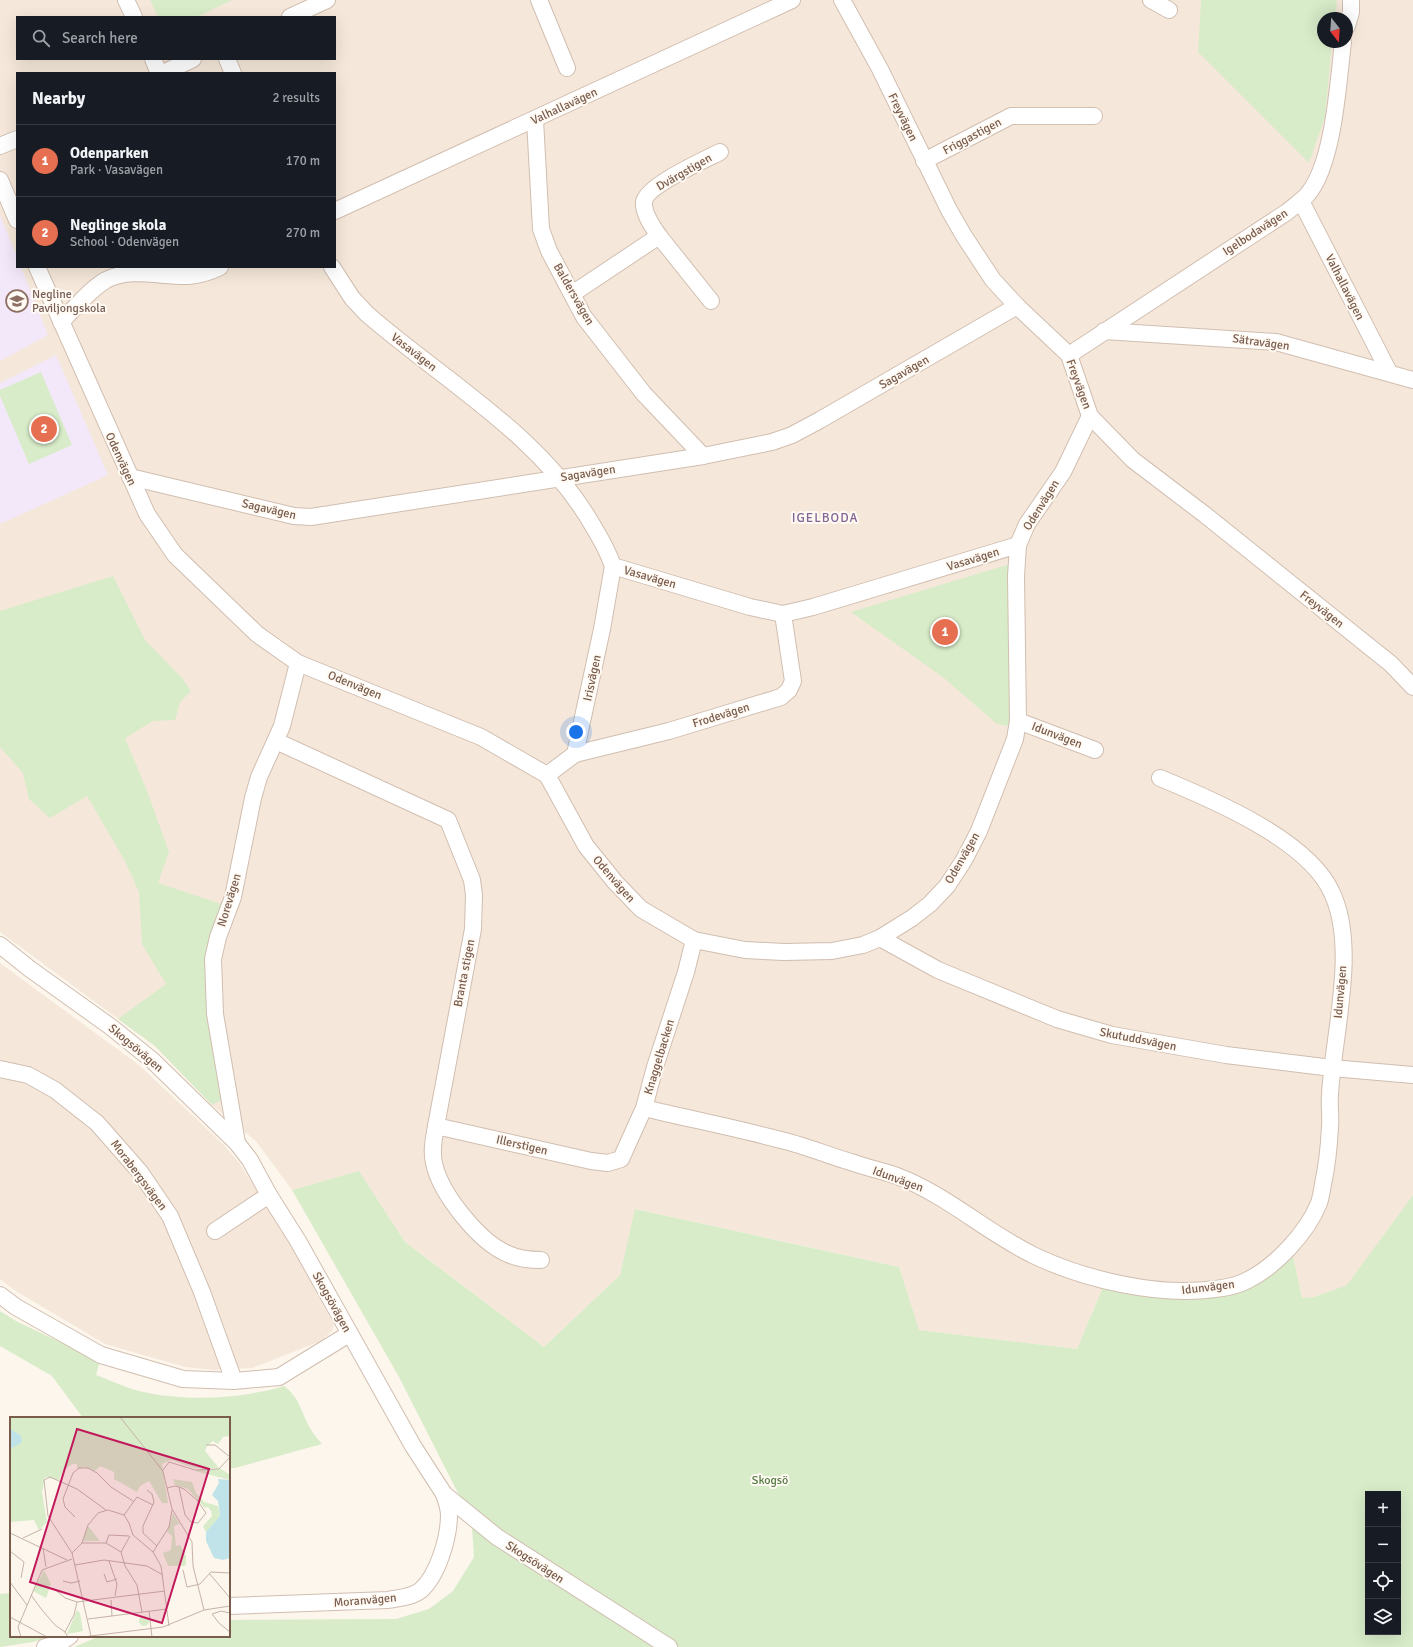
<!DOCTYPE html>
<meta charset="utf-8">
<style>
body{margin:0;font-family:Signika,sans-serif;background:#20242c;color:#f1f3f6}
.controls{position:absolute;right:12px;bottom:12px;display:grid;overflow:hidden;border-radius:0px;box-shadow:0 4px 16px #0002}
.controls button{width:36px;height:36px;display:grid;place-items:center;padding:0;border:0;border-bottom:1px solid #363941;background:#171b24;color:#f1f3f6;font:20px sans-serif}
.compass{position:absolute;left:1317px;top:12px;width:36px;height:36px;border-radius:50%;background:#171b24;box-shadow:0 4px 16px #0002;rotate:163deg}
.you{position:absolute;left:576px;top:732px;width:14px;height:14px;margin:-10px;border:3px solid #fff;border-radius:50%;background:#1a73e8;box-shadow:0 0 0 6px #1a73e833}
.badge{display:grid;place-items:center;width:26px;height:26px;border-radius:50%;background:#e76f51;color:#fff;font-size:13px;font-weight:700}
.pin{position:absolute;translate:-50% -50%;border:2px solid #fff;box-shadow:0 1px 4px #0006}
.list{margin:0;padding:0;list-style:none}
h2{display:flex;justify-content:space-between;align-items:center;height:52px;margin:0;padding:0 16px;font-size:17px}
h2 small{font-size:13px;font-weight:400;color:#9ea1a6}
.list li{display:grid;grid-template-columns:26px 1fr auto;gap:12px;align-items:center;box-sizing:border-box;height:72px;padding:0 16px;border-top:1px solid #363941}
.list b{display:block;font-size:15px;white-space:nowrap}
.list p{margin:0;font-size:13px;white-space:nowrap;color:#9ea1a6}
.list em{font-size:13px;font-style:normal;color:#9ea1a6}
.icon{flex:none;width:22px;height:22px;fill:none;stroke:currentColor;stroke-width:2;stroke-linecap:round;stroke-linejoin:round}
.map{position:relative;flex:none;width:1413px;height:1647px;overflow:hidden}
.search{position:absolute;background:#171b24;box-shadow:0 4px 16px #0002;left:16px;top:16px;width:320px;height:44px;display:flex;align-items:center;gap:10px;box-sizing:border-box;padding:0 14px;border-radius:0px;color:#9ea1a6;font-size:15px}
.panel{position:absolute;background:#171b24;box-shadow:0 4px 16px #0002;left:16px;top:72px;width:320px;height:196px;border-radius:0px}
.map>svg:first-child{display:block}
.residential{fill:#f5e8da;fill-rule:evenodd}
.education{fill:#f3e8fa}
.green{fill:#d8ecc9;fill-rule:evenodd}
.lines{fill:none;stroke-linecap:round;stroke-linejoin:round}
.street-casing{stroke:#d1beb0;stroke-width:18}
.street{stroke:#fff;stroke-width:16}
.labels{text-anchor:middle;stroke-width:4;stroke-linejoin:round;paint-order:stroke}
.street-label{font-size:12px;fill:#7a5c4d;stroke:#fffaf3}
.education-label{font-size:12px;fill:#785e54;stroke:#fffaf3;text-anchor:start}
.park-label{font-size:12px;fill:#537a41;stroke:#fffaf3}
.neighbourhood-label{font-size:13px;letter-spacing:1px;fill:#846695;stroke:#fffaf3}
.inset-road{fill:none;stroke:#c5b3a7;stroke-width:1}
.view{fill:#c2185b;fill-opacity:0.15;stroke:#c2185b;stroke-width:2}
.inset-edge{fill:none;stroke:#7a5c4d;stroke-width:2}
</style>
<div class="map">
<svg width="1413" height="1647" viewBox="0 0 1413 1647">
<rect width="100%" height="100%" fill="#fdf6ec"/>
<g class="residential">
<path d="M 0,0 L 1413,0 L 1413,1195 L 1348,1285 L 1314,1297 L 1302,1298 L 1293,1256 L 1271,1275 L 1217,1296 L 1182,1299 L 1141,1295 L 1103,1287 L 1077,1349 L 918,1330 L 899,1267 L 636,1209 L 620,1275 L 544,1347 L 405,1242 L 359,1171 L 292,1190 L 256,1141 L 212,1105 L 155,1046 L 0,932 ZM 17,17 L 335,17 L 335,59 L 17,59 ZM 1323,18 L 1347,18 L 1347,42 L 1323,42 ZM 17,73 L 335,73 L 335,267 L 17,267 Z"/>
<path d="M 0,963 L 139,1065 L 224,1145 L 240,1164 L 296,1255 L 334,1325 L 332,1331 L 321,1341 L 252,1368 L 214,1370 L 185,1367 L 105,1344 L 14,1290 L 0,1279 Z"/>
</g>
<g class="education">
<path d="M 0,215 L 17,257 L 17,267 L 21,267 L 48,335 L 0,361 Z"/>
<path d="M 56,355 L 108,475 L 0,524 L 0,383 Z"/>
</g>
<g class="green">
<path d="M 150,0 L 232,0 L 197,17 L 158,17 Z"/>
<path d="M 1201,0 L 1337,0 L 1335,18 L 1323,18 L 1323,42 L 1332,42 L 1325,117 L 1309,163 L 1198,52 Z"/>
<path d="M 41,372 L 72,445 L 29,464 L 0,396 L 0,390 Z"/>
<path d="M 1010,564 L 1012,651 L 1009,726 L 997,724 L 944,678 L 851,612 Z"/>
<path d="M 113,576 L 145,640 L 182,678 L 191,691 L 180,702 L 175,720 L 153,721 L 125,738 L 147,791 L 169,852 L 158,883 L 221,904 L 209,947 L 223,1099 L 212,1105 L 155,1046 L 118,1019 L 166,984 L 142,944 L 139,892 L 125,861 L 87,796 L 50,818 L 29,799 L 23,773 L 0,747 L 0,611 Z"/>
<path d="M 359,1171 L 405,1242 L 544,1347 L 620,1275 L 635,1209 L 899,1267 L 919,1330 L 1077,1349 L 1103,1287 L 1141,1295 L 1182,1299 L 1217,1296 L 1271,1275 L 1293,1256 L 1302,1298 L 1314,1297 L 1347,1285 L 1413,1195 L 1413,1647 L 74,1647 L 100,1636 L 229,1636 L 229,1620 L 396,1619 L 429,1609 L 453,1591 L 474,1557 L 471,1513 L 461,1499 L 399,1377 L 292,1190 ZM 1368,1494 L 1398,1494 L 1398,1632 L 1368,1632 Z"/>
<path d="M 0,1311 L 16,1321 L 100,1361 L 96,1375 C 110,1380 124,1387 139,1391 C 183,1402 241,1399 284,1386 C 301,1399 300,1411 310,1428 C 313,1434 318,1439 322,1444 L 235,1468 L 229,1468 L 229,1418 L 83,1418 L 52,1376 L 0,1346 Z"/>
<path d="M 11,1593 L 11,1636 L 53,1636 L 33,1642 L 0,1647 L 0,1594 Z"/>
</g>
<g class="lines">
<g class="street-casing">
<g id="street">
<path d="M 126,0 L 134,17"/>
<path d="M 539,0 L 567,68"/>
<path d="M 842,0 L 880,69 L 949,210 L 964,236 L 993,280 L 1017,306 L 1069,355 L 1090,416 L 1133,460 L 1204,514 L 1391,664 L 1413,687"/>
<path d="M 1151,0 L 1169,10"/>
<path d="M 290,17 L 327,0"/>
<path d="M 1347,26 L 1351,12 L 1351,0"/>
<path d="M 153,59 L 159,73"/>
<path d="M 227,59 L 233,73"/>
<path d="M 163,73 L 193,59"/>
<path d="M 535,120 L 541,229 L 549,251 L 584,317 L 644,394 L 703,456"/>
<path d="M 0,146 L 17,139"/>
<path d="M 924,161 L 1011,116 L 1094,116"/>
<path d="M 0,180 L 17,220"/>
<path d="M 1301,201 L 1389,372"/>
<path d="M 335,211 L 792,0"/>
<path d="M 659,236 C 653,227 643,214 644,202 C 646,186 704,160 720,152"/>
<path d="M 37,267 L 147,514 L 175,555 L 257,634 L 298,663 L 481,737 L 547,775 L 586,846 L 615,882 L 641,909 L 694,940 L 745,950 L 784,952 L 832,951 L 863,945 L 880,938 L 912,918 L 930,904 L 947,886 L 964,860 L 979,831 L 1015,739 L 1018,721 L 1016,576 L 1018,545 L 1027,524 L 1063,472 L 1090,416"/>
<path d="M 332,267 L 352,298 L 367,314 C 444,381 541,435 593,526 C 601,539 608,552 613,566 L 750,607 L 783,614 L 813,607 L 1018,545"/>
<path d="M 572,294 L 659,236 L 711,301"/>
<path d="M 61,322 C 75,308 89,290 106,280 C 131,267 162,277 188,276 C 199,275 210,272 220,267"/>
<path d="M 1104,331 L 1276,342 L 1413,380"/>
<path d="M 1069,355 L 1287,212 C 1294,206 1302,201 1308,194 C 1334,162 1338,83 1343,42"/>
<path d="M 130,477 L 294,516 L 311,517 L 703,456 L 772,442 L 792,435 L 820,420 L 1017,306"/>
<path d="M 1018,721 L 1095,750"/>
<path d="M 276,741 L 448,820 L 472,880 L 474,895 L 473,929 L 436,1126 C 434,1138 431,1150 434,1163 C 440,1193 479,1242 508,1254 C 519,1259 529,1260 541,1260"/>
<path d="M 575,754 L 669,731 L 781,697 L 789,690 L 793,681 L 783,614"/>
<path d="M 547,775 L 575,754 L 602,629 L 613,566"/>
<path d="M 880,938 L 938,970 L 1057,1019 L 1112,1035 L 1226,1055 L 1332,1068 L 1413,1075"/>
<path d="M 0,945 L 30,969 L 111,1027 L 152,1060 L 237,1143 L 250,1160 L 269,1195 L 298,1241 L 413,1446 L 444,1494 L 497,1537 L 669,1647"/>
<path d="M 0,1069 L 28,1075 L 55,1090 L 97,1123 L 140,1172 L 170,1216 L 202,1292 L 234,1381"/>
<path d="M 644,1108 C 690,1119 736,1128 781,1140 C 806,1146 830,1156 854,1163 C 868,1168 883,1171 897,1176 C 947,1195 987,1233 1035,1256 C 1086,1280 1159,1297 1215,1289 C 1225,1288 1238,1285 1246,1281 C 1275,1267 1307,1233 1319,1203 C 1321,1197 1322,1190 1323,1184 C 1327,1166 1329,1146 1330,1127 C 1331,1116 1329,1106 1330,1095 C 1333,1035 1358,948 1332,893 C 1309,840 1211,799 1160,778"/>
<path d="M 436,1126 L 591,1161 L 608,1163 L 621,1159 L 644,1108 L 655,1067 L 686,972 L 694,940"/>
<path d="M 237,1143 L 215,1014 L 213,959 L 218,937 L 233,897 L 253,798 L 259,777 L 282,726 L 298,663"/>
<path d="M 215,1231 L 269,1195"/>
<path d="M 0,1295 L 16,1307 L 101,1355 L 183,1379 L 234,1381 L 279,1377 L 349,1334"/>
<path d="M 229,1606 L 388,1600 C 399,1598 413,1597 421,1590 C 438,1575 449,1537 449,1515 C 449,1508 446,1500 444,1494"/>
<path d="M 45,1647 L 58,1644 L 70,1636"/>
</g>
</g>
<use href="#street" class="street"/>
</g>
<defs>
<g id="school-ring" transform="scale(1.15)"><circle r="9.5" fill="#fffaf3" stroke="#8d6e63" stroke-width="1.5"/><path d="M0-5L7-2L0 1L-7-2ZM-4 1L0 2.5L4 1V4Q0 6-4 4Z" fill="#8d6e63"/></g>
</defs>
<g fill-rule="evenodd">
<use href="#school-ring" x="17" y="301"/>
</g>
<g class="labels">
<g class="street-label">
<text transform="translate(564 106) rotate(-25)" y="4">Valhallavägen</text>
<text transform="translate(903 117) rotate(64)" y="4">Freyvägen</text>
<text transform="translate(972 136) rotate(-28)" y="4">Friggastigen</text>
<text transform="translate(684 172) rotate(-30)" y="4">Dvärgstigen</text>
<text transform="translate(1255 232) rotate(-33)" y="4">Igelbodavägen</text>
<text transform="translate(1345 287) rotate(63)" y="4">Valhallavägen</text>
<text transform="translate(574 294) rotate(60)" y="4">Baldersvägen</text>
<text transform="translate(1261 342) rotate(8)" y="4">Sätravägen</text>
<text transform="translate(414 352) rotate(38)" y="4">Vasavägen</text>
<text transform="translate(904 372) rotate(-30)" y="4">Sagavägen</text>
<text transform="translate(1079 384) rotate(70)" y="4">Freyvägen</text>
<text transform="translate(121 459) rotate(65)" y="4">Odenvägen</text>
<text transform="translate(588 473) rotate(-9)" y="4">Sagavägen</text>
<text transform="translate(1041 505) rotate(-58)" y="4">Odenvägen</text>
<text transform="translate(269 509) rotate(13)" y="4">Sagavägen</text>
<text transform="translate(973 559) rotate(-17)" y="4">Vasavägen</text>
<text transform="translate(650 577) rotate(16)" y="4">Vasavägen</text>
<text transform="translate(1322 609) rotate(38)" y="4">Freyvägen</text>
<text transform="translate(592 678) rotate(-78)" y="4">Irisvägen</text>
<text transform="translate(355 685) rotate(22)" y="4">Odenvägen</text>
<text transform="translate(721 715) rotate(-17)" y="4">Frodevägen</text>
<text transform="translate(1057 735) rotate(21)" y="4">Idunvägen</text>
<text transform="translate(962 858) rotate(-60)" y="4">Odenvägen</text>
<text transform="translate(614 879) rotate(49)" y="4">Odenvägen</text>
<text transform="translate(229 900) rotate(-73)" y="4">Norevägen</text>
<text transform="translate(464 973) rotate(-79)" y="4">Branta stigen</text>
<text transform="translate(1340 992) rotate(-85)" y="4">Idunvägen</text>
<text transform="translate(1138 1039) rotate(11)" y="4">Skutuddsvägen</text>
<text transform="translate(136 1048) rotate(40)" y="4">Skogsövägen</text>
<text transform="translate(659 1057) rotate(-73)" y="4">Knaggelbacken</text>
<text transform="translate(522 1145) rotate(13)" y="4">Illerstigen</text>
<text transform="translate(139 1175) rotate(53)" y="4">Morabergsvägen</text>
<text transform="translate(898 1179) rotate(20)" y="4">Idunvägen</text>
<text transform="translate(1208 1287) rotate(-7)" y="4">Idunvägen</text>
<text transform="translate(332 1302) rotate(61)" y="4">Skogsövägen</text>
<text transform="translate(535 1562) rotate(33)" y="4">Skogsövägen</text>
<text transform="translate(365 1600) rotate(-5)" y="4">Moranvägen</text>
</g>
<g class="education-label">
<text x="32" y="298">Negline<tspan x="32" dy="14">Paviljongskola</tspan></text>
</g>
<g class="park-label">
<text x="770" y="1484">Skogsö</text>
</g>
<g class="neighbourhood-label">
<text x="825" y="522">IGELBODA</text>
</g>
</g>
<g transform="translate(10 1417)">
<rect width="220" height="220" fill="#fdf6ec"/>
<path d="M 0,0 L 220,0 L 220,19 L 213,20 L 208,27 L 203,24 L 197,29 L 195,34 L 209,51 L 184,51 L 161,43 L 152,47 L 158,86 L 152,86 L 139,64 L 130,69 L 127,75 L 104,62 L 104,55 L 90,49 L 85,54 L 75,50 L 67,52 L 67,47 L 62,47 L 53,54 L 49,63 L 35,60 L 32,75 L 37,105 L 29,113 L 24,103 L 0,105 ZM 193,51 L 211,52 L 220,58 L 220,63 L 185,54 ZM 163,62 L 182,65 L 186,76 L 194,85 L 208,89 L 210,99 L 196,115 L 193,109 L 202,99 L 201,94 L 198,90 L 195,91 L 178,72 L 165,68 ZM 163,96 L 170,107 L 164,109 L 166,129 L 170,128 L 176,139 L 176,148 L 174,149 L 158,149 L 153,136 L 161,133 L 162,119 L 157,115 ZM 78,109 L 79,110 L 90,124 L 73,124 ZM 34,153 L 41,167 L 36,181 L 23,174 ZM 67,193 L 70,196 L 73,214 L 57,217 ZM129 204a5 5 0 1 1 10 0a5 5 0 1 1-10 0Z" fill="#d8ecc9"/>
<path d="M 0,12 L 10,18 L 12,23 L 11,26 L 0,32 ZM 208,62 L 220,63 L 220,141 L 213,143 L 204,141 L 196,124 L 196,115 L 210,99 L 208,84 L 202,78 L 209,66 Z" fill="#bfe3e8"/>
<path class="inset-road" d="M 110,0 L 153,54 L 162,92 L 182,125 L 183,149 L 194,193M 196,28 L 205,28 L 220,40M 153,53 L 159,45 L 185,53 L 209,52 L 220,40M 157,71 L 165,69 L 169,70 L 174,72 L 187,83 L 196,96 L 188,106 L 181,105 L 175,98 L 169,70M 137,73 L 142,77 L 144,85 L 133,109 L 133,116 L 147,129M 114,98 L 127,80 L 143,88M 65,100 L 55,90 L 53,82 L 63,56 L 69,51 L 78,51 L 87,56 L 101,70 L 123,84M 0,116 L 57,143M 13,121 L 32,112M 72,126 L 96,126 L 111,135 L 115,149 L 127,168 L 132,195M 96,126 L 99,118 L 119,119M 33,131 L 36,150M 0,134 L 14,145 L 11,161M 111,135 L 120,119M 143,135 L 159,110 L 162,93M 62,136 L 72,126 L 78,108 L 88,96 L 98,93 L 114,98 L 119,106 L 123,118 L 143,135 L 151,149 L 159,209M 99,144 L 107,167 L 105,179M 65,148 L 94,143 L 137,149 L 153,158M 173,153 L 177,170 L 190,167 L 201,155 L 220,156M 199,156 L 220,181M 94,157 L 97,165 L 107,162M 53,164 L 61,166 L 70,164M 0,165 L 17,188M 43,171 L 55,181 L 67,185 L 155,174M 21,178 L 32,193 L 45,208 L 55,215 L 58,220M 101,183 L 102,199M 139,194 L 142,220M 220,196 L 211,194 L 202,197 L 209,206 L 220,215M 0,200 L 37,220M 78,202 L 157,192M 55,215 L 64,198 L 67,185M 81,219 L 62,136 L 38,99 L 34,63 L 40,60 L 67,72 L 96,93M 11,220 L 8,210 L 32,153 L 62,142M 73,220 L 153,210 L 194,193 L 220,189"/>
<path class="view" d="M 67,12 L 199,52 L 152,206 L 20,165 Z"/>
<rect width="220" height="220" class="inset-edge"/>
</g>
</svg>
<div class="controls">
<button>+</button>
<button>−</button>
<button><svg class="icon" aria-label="locate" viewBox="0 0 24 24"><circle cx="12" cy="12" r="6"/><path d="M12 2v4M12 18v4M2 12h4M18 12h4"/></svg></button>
<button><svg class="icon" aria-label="layers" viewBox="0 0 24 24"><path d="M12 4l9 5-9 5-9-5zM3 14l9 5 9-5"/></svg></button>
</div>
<svg class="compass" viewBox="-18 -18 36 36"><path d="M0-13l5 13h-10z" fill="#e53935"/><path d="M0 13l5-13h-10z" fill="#9ea1a6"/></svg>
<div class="you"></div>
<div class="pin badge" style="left:945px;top:632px">1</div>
<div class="pin badge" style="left:44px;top:429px">2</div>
<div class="search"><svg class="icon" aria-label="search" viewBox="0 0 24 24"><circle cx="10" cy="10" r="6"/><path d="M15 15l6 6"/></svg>Search here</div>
<section class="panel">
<h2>Nearby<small>2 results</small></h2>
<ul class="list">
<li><span class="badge">1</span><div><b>Odenparken</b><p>Park · Vasavägen</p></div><em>170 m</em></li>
<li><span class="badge">2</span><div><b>Neglinge skola</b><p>School · Odenvägen</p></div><em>270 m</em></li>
</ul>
</section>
</div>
